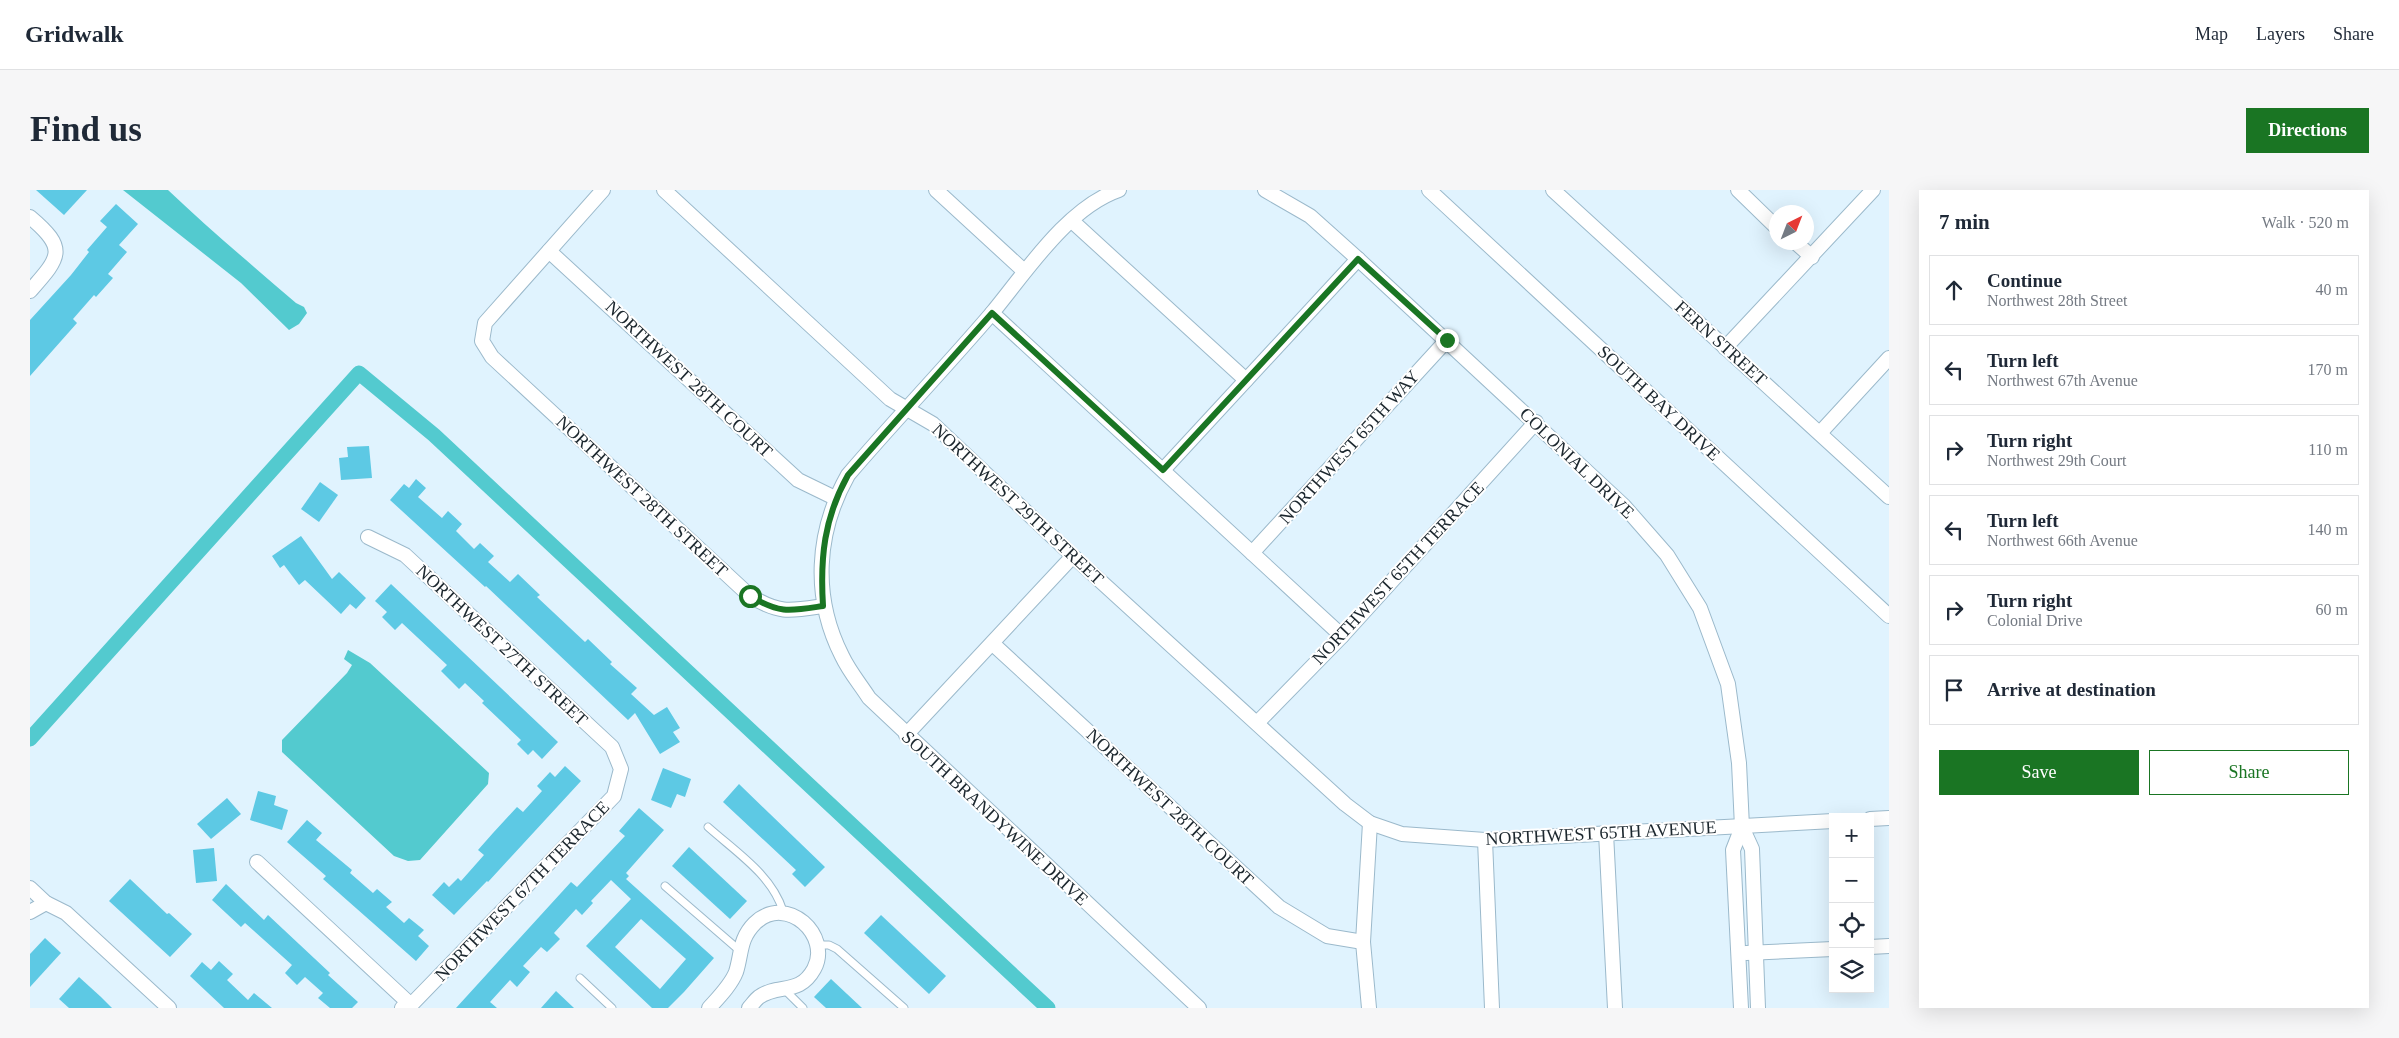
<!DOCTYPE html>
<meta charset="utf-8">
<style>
body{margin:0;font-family:"Times New Roman",serif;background:#f6f6f7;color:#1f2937}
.controls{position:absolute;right:15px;bottom:15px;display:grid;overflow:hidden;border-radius:0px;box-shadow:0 5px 20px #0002}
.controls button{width:45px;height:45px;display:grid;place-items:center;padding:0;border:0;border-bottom:1px solid #e0e1e3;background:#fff;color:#1f2937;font:25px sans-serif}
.compass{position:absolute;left:1739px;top:15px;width:45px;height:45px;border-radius:50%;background:#fff;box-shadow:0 5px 20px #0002;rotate:42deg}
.stop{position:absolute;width:15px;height:15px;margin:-11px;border:4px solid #1a7523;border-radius:50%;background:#fff}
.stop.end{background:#1a7523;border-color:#fff;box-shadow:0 1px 5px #0008}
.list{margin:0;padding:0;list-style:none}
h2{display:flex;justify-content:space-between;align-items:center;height:65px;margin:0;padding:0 20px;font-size:21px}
h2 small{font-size:16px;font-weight:400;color:#747a83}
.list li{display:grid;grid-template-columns:32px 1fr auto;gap:15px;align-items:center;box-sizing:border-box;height:70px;margin:0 10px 10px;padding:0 10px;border:1px solid #e0e1e3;border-radius:0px}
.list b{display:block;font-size:19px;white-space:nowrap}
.list p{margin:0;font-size:16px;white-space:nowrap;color:#747a83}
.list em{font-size:16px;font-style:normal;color:#747a83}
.actions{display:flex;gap:10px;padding:15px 20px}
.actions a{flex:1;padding:11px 0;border:1px solid #1a7523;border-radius:0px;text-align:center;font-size:18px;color:#1a7523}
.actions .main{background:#1a7523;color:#fff}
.icon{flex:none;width:28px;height:28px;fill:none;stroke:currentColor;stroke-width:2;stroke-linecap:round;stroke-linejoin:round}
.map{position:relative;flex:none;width:1859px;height:818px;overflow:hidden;border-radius:0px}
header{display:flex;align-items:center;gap:30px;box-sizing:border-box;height:70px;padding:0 25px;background:#fff;border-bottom:1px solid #e0e1e3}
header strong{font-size:24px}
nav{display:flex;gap:28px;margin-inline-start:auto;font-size:18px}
.intro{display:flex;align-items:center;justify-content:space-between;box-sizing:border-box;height:120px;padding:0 30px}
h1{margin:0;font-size:35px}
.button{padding:12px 22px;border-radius:0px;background:#1a7523;color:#fff;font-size:18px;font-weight:700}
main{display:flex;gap:30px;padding:0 30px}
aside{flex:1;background:#fff;border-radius:0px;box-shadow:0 5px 20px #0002}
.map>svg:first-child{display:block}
.water{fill:#53cacf}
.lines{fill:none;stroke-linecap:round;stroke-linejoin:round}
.canal{stroke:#53cacf;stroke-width:15}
.building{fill:#5dc9e4;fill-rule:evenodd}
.lane-casing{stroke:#9bb9cb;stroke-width:9}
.street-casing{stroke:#9bb9cb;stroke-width:16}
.lane{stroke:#fff;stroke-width:7}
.street{stroke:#fff;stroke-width:14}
.route{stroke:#1a7523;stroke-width:6}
.labels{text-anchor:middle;stroke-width:4;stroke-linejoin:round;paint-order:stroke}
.street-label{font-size:18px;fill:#1c272e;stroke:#fff}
</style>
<header>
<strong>Gridwalk</strong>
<nav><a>Map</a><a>Layers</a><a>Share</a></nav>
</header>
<div class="intro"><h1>Find us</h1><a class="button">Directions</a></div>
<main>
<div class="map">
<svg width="1859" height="818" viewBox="0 0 1859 818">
<rect width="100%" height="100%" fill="#e0f3fe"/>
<g class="water">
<path d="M 93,0 L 138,0 C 180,40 222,75 266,113 L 274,117 L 277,123 L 269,134 L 259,140 L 211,93 Z"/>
<path d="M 318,460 L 340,473 L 459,583 L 458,594 L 390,670 L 378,671 L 364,666 L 252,562 L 252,550 L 317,483 L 322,475 L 314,469 Z"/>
</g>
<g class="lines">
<path class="canal" d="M 0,549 L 329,183 L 404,245 L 1018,818"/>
</g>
<g class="building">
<path d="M 6,0 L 57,0 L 34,25 Z"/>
<path d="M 86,14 L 108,34 L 89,55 L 97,62 L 78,84 L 83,88 L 66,107 L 64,105 L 43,129 L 47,133 L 0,186 L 0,130 L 41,85 L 59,62 L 57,60 L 77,37 L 70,31 Z"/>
<path d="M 339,256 L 342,288 L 311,290 L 309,268 L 318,267 L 317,257 Z"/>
<path d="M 386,289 L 396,298 L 388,307 L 412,328 L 418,321 L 432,334 L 426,341 L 444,359 L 450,353 L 464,366 L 458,372 L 480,392 L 488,384 L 510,405 L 507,407 L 555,452 L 558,449 L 582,472 L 580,474 L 607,498 L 601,504 L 624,525 L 637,517 L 650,538 L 643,542 L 650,552 L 630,564 L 605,523 L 598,530 L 456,396 L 455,397 L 360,310 L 374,294 L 379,298 Z"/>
<path d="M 290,292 L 308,305 L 289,332 L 271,319 Z"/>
<path d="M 271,346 L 302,389 L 309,382 L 336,408 L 326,419 L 320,414 L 311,424 L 275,390 L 269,395 L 254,375 L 250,378 L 242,366 Z"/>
<path d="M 361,394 L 528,552 L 512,569 L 503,560 L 498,565 L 487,554 L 491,550 L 452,513 L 454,511 L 435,493 L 429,499 L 411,481 L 417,475 L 372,433 L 365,440 L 352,427 L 357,422 L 345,411 Z"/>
<path d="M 535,576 L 551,591 L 458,692 L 457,691 L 424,725 L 402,705 L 414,692 L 419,697 L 428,688 L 431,691 L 454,665 L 448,660 L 463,643 L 487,617 L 493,622 L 512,601 L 507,596 L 520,582 L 525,587 Z"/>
<path d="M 633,578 L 661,589 L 655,607 L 647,604 L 641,618 L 621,610 Z"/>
<path d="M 709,594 L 795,677 L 775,697 L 762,684 L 766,680 L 693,612 Z"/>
<path d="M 228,601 L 246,606 L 244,615 L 258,620 L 252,640 L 220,630 Z"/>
<path d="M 197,608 L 211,624 L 181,649 L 167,634 Z"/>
<path d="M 609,618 L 634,640 L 596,683 L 599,686 L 596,689 L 684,768 L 654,802 L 638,818 L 622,818 L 556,756 L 601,709 L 581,690 L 561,711 L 563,713 L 552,725 L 546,719 L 524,743 L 530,749 L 517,762 L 511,757 L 493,776 L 500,782 L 487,797 L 480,790 L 460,812 L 467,818 L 426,818 L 541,692 L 547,697 L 595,646 L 589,641 ZM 611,729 L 656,769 L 630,799 L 585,757 Z"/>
<path d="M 277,630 L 292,643 L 286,650 L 322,680 L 320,683 L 343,703 L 347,699 L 362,712 L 356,717 L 374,733 L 379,728 L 394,740 L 388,746 L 399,756 L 386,771 L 293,689 L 296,686 L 257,652 Z"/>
<path d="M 659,657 L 717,711 L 700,729 L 642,676 Z"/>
<path d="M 184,658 L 187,691 L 166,693 L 163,660 Z"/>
<path d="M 100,689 L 137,724 L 139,723 L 162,744 L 140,767 L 79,711 Z"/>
<path d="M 196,694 L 234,730 L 238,725 L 300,783 L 298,785 L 328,812 L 322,818 L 300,818 L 288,808 L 293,803 L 275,787 L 267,795 L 255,783 L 262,775 L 215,733 L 211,737 L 182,710 Z"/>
<path d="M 851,725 L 916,786 L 899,804 L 834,743 Z"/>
<path d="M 15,748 L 31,763 L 0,797 L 0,764 Z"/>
<path d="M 189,771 L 203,784 L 197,790 L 218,810 L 224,803 L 242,818 L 194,818 L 160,786 L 172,772 L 181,780 Z"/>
<path d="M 49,787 L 71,807 L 82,818 L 39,818 L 29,809 Z"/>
<path d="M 801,789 L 832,818 L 796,818 L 784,807 Z"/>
<path d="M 526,801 L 544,818 L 511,818 Z"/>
</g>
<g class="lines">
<g class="lane-casing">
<g id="lane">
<path d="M 678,637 C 706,662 742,685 753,721"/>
<path d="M 635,696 L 709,760"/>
<path d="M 789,755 L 799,755 L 807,759 L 874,818"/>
<path d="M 550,788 L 582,818"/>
<path d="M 755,800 L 773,818"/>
</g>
</g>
<g class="street-casing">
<g id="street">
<path d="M 573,0 L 455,133 L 452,151 L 462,167 L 720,406 C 750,424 760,421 793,416"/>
<path d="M 634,0 L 860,209 L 903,234 L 1043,366 L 1315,614 L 1340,633 L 1372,644 L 1455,650 L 1803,631"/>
<path d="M 906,0 L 994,81"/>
<path d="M 1089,0 C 1037,18 996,82 962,123 C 915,178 865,230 818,285 C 786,342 782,407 812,466 C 819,481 830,494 839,508 L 1169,818"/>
<path d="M 1235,0 L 1280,26 L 1328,69 L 1594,316 L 1637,365 L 1670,418 L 1698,494 L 1709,573 L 1712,637 L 1703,660 L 1711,818"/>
<path d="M 1399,0 L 1859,426"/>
<path d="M 1523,0 L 1859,307"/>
<path d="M 1708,0 L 1746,37"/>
<path d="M 0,27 C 38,59 30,67 0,101"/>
<path d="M 1042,31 L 1216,190"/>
<path d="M 1765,52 L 1782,67"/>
<path d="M 519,61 L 768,290 L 805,308"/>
<path d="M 962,123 L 1312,446"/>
<path d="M 1695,158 L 1843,0"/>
<path d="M 1790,243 L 1859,168"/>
<path d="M 1133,280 L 1328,69"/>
<path d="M 338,347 L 375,365 L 582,557 L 591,579 L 584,606 L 381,815 L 372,818"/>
<path d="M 1222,363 L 1417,150"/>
<path d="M 963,454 L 1249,717 L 1297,746 L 1333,752"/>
<path d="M 1228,532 L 1312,446 L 1506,232"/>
<path d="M 876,545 L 1043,366"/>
<path d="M 1840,629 L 1859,628"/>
<path d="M 1712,637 L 1722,659 L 1728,818"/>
<path d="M 1576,643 L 1585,818"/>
<path d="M 1455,650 L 1462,818"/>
<path d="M 227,672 L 381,815"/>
<path d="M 0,698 L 16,713 L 36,723 L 139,818"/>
<path d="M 0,722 L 16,713"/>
<path d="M 1840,757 L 1859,756"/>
<path d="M 1716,763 L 1803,759"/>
<path d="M 679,818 C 688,808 701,795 706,782 C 712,763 709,749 725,733 C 757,703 802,746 784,779 C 769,806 749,793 729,807 C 725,810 722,815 719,818"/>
<path d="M 1339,818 L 1333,752 L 1340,633"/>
</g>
</g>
<use href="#lane" class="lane"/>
<use href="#street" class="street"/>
</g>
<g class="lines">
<path class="route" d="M 720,406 C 750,424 760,421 793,416 C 790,368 794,328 818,285 L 962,123 L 1133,280 L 1328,69 L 1417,150"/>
</g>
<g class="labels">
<g class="street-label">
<text transform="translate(1691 153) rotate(42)" y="6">FERN STREET</text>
<text transform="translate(659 189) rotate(43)" y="6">NORTHWEST 28TH COURT</text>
<text transform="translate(1629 213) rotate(43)" y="6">SOUTH BAY DRIVE</text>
<text transform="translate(1319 257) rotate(-48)" y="6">NORTHWEST 65TH WAY</text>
<text transform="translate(1547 273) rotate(44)" y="6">COLONIAL DRIVE</text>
<text transform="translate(612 306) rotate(43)" y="6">NORTHWEST 28TH STREET</text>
<text transform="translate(988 314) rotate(43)" y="6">NORTHWEST 29TH STREET</text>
<text transform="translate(1368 383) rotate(-47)" y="6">NORTHWEST 65TH TERRACE</text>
<text transform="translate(472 455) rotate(43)" y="6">NORTHWEST 27TH STREET</text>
<text transform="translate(1140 617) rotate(43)" y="6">NORTHWEST 28TH COURT</text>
<text transform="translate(965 628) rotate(43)" y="6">SOUTH BRANDYWINE DRIVE</text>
<text transform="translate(1571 643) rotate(-3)" y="6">NORTHWEST 65TH AVENUE</text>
<text transform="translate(492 701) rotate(-46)" y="6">NORTHWEST 67TH TERRACE</text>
</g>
</g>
</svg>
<div class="controls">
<button>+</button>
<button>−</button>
<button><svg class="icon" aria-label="locate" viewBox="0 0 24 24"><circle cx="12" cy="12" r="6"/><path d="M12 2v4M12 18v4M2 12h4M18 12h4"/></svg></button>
<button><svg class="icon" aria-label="layers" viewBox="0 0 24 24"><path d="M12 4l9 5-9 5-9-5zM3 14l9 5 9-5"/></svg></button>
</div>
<svg class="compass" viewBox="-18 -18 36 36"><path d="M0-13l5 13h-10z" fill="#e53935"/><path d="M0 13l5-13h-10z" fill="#747a83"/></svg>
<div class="stop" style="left:720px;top:406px"></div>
<div class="stop end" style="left:1417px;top:150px"></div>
</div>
<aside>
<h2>7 min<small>Walk · 520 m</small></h2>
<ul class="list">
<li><svg class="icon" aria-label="ahead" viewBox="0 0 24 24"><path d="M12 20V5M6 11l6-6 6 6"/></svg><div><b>Continue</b><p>Northwest 28th Street</p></div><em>40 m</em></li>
<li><svg class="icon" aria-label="left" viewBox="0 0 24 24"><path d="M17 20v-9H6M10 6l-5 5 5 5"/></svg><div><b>Turn left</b><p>Northwest 67th Avenue</p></div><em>170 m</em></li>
<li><svg class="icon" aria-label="right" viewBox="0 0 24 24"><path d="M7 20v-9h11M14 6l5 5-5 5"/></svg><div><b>Turn right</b><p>Northwest 29th Court</p></div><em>110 m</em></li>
<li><svg class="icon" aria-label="left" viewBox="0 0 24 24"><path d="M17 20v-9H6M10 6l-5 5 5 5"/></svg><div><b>Turn left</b><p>Northwest 66th Avenue</p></div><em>140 m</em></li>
<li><svg class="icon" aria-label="right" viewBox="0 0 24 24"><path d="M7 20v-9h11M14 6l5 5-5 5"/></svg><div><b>Turn right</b><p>Colonial Drive</p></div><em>60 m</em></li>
<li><svg class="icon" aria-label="arrive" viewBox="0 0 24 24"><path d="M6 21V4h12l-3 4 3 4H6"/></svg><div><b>Arrive at destination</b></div></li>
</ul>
<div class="actions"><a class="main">Save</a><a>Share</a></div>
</aside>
</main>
